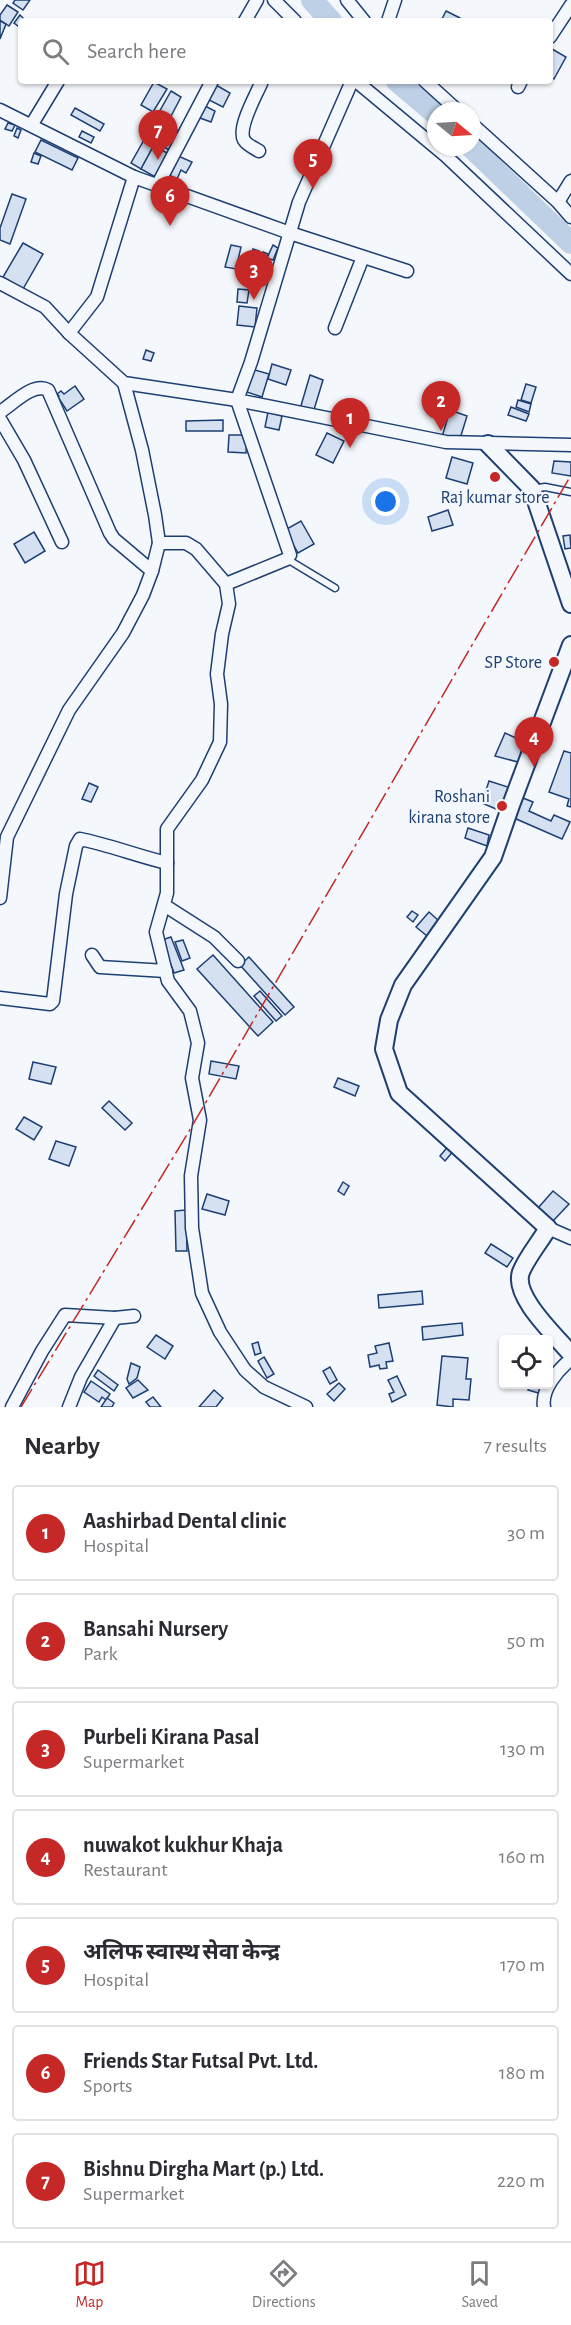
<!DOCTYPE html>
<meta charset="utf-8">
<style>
body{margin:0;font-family:"Alegreya Sans","Noto Sans Devanagari",sans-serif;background:#f7f7f7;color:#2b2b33}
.controls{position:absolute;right:18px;bottom:18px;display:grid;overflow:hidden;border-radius:6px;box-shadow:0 2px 4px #0004}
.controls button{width:54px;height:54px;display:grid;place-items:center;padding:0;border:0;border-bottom:2px solid #e1e1e2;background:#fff;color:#2b2b33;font:30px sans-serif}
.compass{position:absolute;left:427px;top:102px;width:54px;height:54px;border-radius:50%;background:#fff;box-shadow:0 2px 4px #0004;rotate:108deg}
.you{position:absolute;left:386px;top:502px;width:21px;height:21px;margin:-15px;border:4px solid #fff;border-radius:50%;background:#1a73e8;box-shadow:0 0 0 9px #1a73e833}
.badge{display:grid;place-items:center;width:39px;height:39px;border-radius:50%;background:#c62828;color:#fff;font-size:20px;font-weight:700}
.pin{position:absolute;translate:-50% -50px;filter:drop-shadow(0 2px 3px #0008)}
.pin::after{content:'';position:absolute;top:32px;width:21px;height:18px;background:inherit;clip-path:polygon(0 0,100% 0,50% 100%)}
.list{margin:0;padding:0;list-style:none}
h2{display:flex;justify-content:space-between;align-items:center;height:78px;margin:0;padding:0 24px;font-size:26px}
h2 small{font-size:20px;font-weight:400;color:#7c7c81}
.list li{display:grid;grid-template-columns:39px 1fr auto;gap:18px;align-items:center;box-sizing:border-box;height:96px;margin:0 12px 12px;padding:0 12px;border:2px solid #e1e1e2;border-radius:6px}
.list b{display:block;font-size:22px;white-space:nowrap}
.list p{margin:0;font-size:20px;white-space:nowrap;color:#7c7c81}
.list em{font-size:20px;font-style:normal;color:#7c7c81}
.icon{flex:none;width:33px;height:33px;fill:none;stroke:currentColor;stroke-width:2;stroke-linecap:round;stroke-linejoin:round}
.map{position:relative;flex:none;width:571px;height:1407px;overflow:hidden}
.search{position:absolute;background:#fff;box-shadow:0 2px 4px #0004;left:18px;right:18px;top:18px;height:66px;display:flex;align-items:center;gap:15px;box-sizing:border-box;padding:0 21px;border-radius:6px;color:#7c7c81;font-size:22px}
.sheet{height:834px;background:#fff}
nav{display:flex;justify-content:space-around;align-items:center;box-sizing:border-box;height:84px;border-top:2px solid #e1e1e2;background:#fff;font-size:16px;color:#7c7c81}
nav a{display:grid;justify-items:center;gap:3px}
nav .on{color:#c62828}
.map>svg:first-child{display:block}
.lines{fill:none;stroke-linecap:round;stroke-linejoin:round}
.river{stroke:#bed0e5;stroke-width:22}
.building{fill:#d5e0f0;stroke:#1d3f73;stroke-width:1.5}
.lane-casing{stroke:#1d3f73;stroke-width:9}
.street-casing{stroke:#1d3f73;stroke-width:15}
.secondary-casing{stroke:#1d3f73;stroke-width:20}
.lane{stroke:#f4f7fb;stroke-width:6}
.street{stroke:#f4f7fb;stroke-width:12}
.secondary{stroke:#f4f7fb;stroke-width:16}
.power{stroke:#c62828;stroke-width:1.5;stroke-dasharray:21 4.5 3 4.5;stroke-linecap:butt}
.poi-dot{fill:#c62828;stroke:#f4f7fb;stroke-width:2}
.labels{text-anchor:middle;stroke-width:4.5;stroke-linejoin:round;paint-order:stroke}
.poi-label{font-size:18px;fill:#1d3f73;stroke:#f4f7fb;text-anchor:end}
</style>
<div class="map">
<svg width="571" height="1407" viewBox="0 0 571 1407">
<rect width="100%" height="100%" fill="#f4f7fb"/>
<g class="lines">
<g class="river">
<path d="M 312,0 L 331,21"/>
<path d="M 397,81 L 436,114"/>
<path d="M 471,147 L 571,243"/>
</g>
</g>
<g class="building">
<path d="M 15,0 L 30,0 L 23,10 L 13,3 Z"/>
<path d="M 7,5 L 18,12 L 9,26 L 0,20 L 0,15 Z"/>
<path d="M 446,11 L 460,18 L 459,21 L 441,21 Z"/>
<path d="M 20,15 L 24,19 L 18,26 L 14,23 Z"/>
<path d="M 0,21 L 6,24 L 0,39 Z"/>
<path d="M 552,49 L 566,57 L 554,79 L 550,76 Z"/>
<path d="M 154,82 L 167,89 L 153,112 L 141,105 Z"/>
<path d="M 216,85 L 230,93 L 223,107 L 209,100 Z"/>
<path d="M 171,91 L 181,97 L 169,120 L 158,114 Z"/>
<path d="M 205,106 L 215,111 L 211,122 L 200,118 Z"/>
<path d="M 75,108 L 104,124 L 100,131 L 71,115 Z"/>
<path d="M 158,119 L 179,131 L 169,150 L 147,137 Z"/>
<path d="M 8,123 L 15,125 L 12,131 L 5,129 Z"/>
<path d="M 17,128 L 21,130 L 18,138 L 14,136 Z"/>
<path d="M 82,131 L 94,137 L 91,143 L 79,137 Z"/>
<path d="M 41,140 L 78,158 L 72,170 L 35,152 Z"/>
<path d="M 144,140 L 154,145 L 141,169 L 131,163 Z"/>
<path d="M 154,145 L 170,155 L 157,178 L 141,169 Z"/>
<path d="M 34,153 L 41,156 L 38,164 L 31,162 Z"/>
<path d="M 176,155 L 192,162 L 186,173 L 181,170 L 177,179 L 167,174 Z"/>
<path d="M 12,194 L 26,199 L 10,244 L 0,240 L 0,228 Z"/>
<path d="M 23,243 L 43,254 L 23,289 L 3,277 Z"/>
<path d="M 231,245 L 241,247 L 236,269 L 225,267 Z"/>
<path d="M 273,245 L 278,248 L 273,260 L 267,258 Z"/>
<path d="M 253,249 L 259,251 L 254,265 L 249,263 Z"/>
<path d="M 263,252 L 268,254 L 261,274 L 256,272 Z"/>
<path d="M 238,289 L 249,290 L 247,303 L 237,302 Z"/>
<path d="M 239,306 L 257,308 L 255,327 L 237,325 Z"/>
<path d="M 146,350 L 154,353 L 151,361 L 143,359 Z"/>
<path d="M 272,364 L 291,370 L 286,385 L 268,379 Z"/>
<path d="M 251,369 L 269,374 L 262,397 L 244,391 Z"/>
<path d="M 310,375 L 323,380 L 313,413 L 300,409 Z"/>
<path d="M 526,384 L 536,387 L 531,403 L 521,400 Z"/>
<path d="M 75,386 L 84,399 L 67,411 L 58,397 L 59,396 L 57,394 L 61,391 L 64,394 Z"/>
<path d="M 518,400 L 531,404 L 529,412 L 516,407 Z"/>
<path d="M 511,407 L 529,414 L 526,421 L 508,415 Z"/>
<path d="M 450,410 L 467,416 L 459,442 L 442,437 Z"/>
<path d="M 268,412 L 282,416 L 279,430 L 265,427 Z"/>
<path d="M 223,420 L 223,431 L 186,431 L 186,421 Z"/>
<path d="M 327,433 L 344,441 L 333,463 L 316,455 Z"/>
<path d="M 229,435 L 247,435 L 246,453 L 228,452 Z"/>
<path d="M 452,457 L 473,463 L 467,484 L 446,478 Z"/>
<path d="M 554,461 L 571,462 L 571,476 L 552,473 Z"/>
<path d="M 448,510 L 453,525 L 432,531 L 428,517 Z"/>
<path d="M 301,521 L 314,544 L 298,553 L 285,530 Z"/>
<path d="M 34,532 L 45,551 L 25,563 L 14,544 Z"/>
<path d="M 570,535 L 571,548 L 565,549 L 563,536 Z"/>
<path d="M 505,733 L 527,743 L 518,762 L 495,756 Z"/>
<path d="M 564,751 L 571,753 L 571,807 L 567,806 L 569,799 L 549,792 Z"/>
<path d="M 489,781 L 511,788 L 503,812 L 482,803 Z"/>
<path d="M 89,783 L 98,787 L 91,802 L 82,799 Z"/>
<path d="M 523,798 L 533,802 L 529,811 L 551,821 L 554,815 L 570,822 L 562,839 L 514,818 Z"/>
<path d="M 468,828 L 489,835 L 487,846 L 465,838 Z"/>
<path d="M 412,911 L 418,915 L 413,922 L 407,917 Z"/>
<path d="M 429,912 L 439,921 L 427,936 L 416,927 Z"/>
<path d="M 171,937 L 184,970 L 174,973 L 162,940 Z"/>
<path d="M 183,940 L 190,958 L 182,961 L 175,942 Z"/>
<path d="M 213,955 L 273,1022 L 258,1036 L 197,969 Z"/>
<path d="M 249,957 L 294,1007 L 285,1015 L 240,965 Z"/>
<path d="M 260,991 L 282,1016 L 276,1021 L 254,996 Z"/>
<path d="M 211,1061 L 239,1066 L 236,1079 L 209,1074 Z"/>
<path d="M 33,1062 L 56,1067 L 51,1084 L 29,1079 Z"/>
<path d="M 338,1078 L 359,1086 L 355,1096 L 334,1087 Z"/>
<path d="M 109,1101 L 132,1123 L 125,1130 L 102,1108 Z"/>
<path d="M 24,1117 L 42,1127 L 34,1140 L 16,1129 Z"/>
<path d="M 56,1141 L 76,1147 L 69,1166 L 49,1159 Z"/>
<path d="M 450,1144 L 455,1149 L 445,1161 L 440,1156 Z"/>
<path d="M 343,1182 L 349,1186 L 344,1195 L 338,1191 Z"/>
<path d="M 553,1191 L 569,1204 L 553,1221 L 538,1208 Z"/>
<path d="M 207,1194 L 229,1201 L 225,1215 L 202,1209 Z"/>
<path d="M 186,1210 L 187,1251 L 176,1251 L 175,1211 Z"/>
<path d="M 491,1244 L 513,1258 L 507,1267 L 485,1253 Z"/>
<path d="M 422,1291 L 423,1304 L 379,1308 L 378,1295 Z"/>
<path d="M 462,1323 L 463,1335 L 423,1340 L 422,1327 Z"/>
<path d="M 156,1335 L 173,1346 L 165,1359 L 147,1347 Z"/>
<path d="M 258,1342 L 261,1353 L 255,1355 L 252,1344 Z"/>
<path d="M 389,1343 L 393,1361 L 386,1362 L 387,1368 L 380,1369 L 379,1365 L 370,1367 L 368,1355 L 377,1353 L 375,1346 Z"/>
<path d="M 442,1356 L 468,1358 L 466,1379 L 471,1379 L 469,1400 L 453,1399 L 453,1407 L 437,1405 Z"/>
<path d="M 264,1357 L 274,1374 L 267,1378 L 258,1361 Z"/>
<path d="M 131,1363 L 140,1367 L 137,1378 L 129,1384 L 127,1379 Z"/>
<path d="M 330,1367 L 337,1380 L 330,1384 L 323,1371 Z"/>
<path d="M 98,1370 L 118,1385 L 114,1391 L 94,1376 Z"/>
<path d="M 397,1376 L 406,1395 L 392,1402 L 389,1394 L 394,1392 L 388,1380 Z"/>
<path d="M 138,1380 L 148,1390 L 133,1398 L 126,1388 Z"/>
<path d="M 91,1381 L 110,1394 L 106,1400 L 102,1397 L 99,1402 L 84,1392 Z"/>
<path d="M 339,1383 L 345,1389 L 334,1401 L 327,1394 Z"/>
<path d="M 530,1384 L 545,1384 L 542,1394 L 528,1390 Z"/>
<path d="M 214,1390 L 223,1398 L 216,1407 L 199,1407 Z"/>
<path d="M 153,1397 L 161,1407 L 150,1407 L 146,1402 Z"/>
<path d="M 107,1398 L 114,1403 L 112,1407 L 101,1407 Z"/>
</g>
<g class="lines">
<g class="lane-casing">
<g id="lane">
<path d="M 532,489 L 545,487 L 571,492"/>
<path d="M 287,559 L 335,588"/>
</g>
</g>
<g class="street-casing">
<g id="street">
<path d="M 274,0 L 295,21"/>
<path d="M 347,0 L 364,21"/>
<path d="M 245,21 L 257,0"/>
<path d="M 388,21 L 395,0"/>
<path d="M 550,37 L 571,5"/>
<path d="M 356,81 L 446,156 L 571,274"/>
<path d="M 425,81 L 458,111"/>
<path d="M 518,87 L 521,81"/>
<path d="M 0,110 L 134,177 L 290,233 L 407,271"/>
<path d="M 32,124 L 58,81"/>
<path d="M 472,124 L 558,202 L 571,217"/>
<path d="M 259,151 C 254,148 247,145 244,140 C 237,127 257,94 262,81"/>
<path d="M 157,186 L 212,81"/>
<path d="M 558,202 L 571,181"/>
<path d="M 0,283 L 45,307 L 69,333 L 124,383 L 237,400 L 446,442 L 571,445"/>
<path d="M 335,328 L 363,257"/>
<path d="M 69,333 L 97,297 L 134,177"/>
<path d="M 0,412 C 13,404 33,382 48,390 L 110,533 L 114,539 L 152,571"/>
<path d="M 0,419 L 24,460 L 62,542"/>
<path d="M 159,543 L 186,543 L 196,549 L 226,584 L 229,604 L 222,634 L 217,674 L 221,704 L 220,742 L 202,780 L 167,829 L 167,893 L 156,932 L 168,981 L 190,1011 L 198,1043 L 192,1078 L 200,1120 L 191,1176 L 192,1228 L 202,1293 L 220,1332 L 245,1370 L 264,1387 L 306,1407"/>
<path d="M 226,584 L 287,559 L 290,555 L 237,400 L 251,362 L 299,202 L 352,81"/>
<path d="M 0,898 L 7,837 L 69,710 L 123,633 L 143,595 L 152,571 L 159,543 L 155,515 L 142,450 L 124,383"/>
<path d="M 164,905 L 214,937 L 238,961"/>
<path d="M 92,955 L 100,967 L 166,971"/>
<path d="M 0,998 L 50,1004 L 53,1001 L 66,894 L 76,846 L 80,839 C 110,845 137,856 167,863"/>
<path d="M 548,1228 L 571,1238"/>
<path d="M 12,1407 L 42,1351 L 65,1315 L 115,1318 L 134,1316"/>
<path d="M 69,1407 L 81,1377 L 115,1318"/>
<path d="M 544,1407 C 541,1389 558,1370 571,1359"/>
</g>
</g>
<g class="secondary-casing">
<g id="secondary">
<path d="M 488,444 L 532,489 L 571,604"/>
<path d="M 571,645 L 511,805 L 493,857 L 403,985 L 389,1020 L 384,1049 L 399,1093 L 548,1228 C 540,1242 527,1257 521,1272 C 512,1296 556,1336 571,1354"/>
</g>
</g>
<use href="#lane" class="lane"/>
<use href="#street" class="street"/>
<use href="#secondary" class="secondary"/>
<path class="power" d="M 21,1407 L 188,1133 L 571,475"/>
</g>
<g class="poi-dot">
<circle cx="495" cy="477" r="6"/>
<circle cx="554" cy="662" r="6"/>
<circle cx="502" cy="806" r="6"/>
</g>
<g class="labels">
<g class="poi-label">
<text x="495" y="503" text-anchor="middle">Raj kumar store</text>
<text x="542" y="668">SP Store</text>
<text x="490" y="802">Roshani<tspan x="490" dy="21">kirana store</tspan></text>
</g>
</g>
</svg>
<div class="controls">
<button><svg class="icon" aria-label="locate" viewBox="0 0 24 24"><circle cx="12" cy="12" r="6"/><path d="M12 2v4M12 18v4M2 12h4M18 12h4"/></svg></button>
</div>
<svg class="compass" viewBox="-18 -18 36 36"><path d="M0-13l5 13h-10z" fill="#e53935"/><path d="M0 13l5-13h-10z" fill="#7c7c81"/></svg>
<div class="you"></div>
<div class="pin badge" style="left:350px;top:448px">1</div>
<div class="pin badge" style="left:441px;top:431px">2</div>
<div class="pin badge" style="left:254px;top:300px">3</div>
<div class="pin badge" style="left:534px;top:767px">4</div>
<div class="pin badge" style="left:313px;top:189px">5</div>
<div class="pin badge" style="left:170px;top:226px">6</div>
<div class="pin badge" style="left:158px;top:160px">7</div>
<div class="search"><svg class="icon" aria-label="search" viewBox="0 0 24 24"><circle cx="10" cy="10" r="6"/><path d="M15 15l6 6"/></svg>Search here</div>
</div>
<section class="sheet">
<h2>Nearby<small>7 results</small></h2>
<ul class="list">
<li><span class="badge">1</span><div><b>Aashirbad Dental clinic</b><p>Hospital</p></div><em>30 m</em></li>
<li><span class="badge">2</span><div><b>Bansahi Nursery</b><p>Park</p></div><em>50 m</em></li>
<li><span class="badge">3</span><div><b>Purbeli Kirana Pasal</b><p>Supermarket</p></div><em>130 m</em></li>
<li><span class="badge">4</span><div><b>nuwakot kukhur Khaja</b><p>Restaurant</p></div><em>160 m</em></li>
<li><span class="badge">5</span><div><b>अलिफ स्वास्थ सेवा केन्द्र</b><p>Hospital</p></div><em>170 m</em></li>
<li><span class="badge">6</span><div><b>Friends Star Futsal Pvt. Ltd.</b><p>Sports</p></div><em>180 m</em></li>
<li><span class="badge">7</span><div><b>Bishnu Dirgha Mart (p.) Ltd.</b><p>Supermarket</p></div><em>220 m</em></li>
</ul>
</section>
<nav>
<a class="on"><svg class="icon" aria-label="map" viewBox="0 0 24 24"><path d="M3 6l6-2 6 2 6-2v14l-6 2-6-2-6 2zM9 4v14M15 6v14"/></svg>Map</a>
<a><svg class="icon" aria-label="directions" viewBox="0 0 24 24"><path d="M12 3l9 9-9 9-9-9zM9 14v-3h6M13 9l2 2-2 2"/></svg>Directions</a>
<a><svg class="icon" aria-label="saved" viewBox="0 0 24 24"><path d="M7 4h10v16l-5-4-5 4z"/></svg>Saved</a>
</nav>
